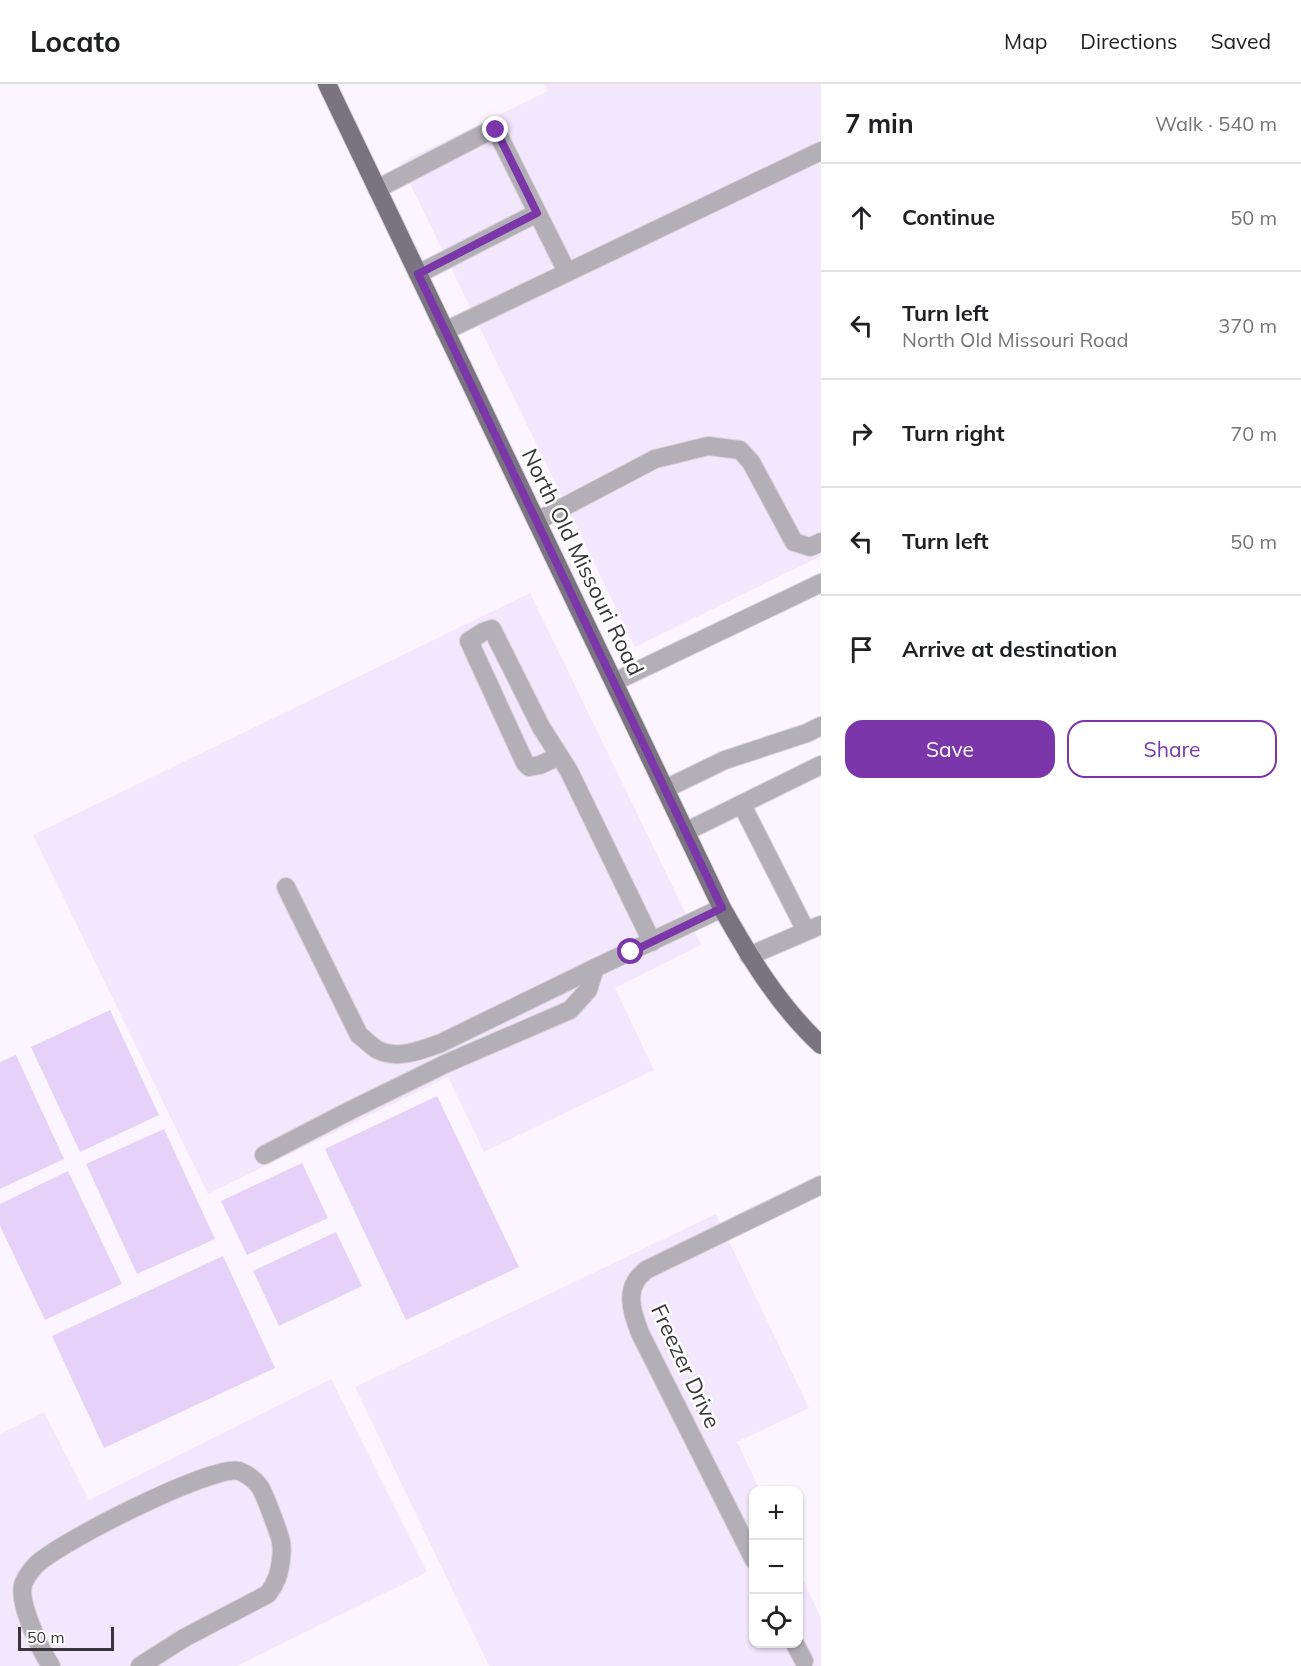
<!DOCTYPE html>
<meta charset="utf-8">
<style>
body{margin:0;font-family:Mulish,sans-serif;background:#f6f6f6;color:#202124}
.controls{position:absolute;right:18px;bottom:18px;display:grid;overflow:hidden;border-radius:12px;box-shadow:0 2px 4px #0004}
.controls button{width:54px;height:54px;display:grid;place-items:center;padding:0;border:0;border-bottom:2px solid #e0e0e0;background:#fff;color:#202124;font:30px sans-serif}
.scale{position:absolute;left:18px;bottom:15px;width:96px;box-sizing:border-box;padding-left:6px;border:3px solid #38353b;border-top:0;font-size:16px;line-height:21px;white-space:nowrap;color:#38353b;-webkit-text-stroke:4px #fff;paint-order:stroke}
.stop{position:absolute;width:18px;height:18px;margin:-14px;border:4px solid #7b36a9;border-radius:50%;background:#fff}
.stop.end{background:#7b36a9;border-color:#fff;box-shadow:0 2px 6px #0008}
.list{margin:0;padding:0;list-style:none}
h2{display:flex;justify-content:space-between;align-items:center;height:78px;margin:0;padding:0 24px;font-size:26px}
h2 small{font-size:20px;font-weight:400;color:#757577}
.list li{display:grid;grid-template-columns:39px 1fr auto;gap:18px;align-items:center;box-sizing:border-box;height:108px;padding:0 24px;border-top:2px solid #e0e0e0}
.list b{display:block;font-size:22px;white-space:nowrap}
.list p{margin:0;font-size:20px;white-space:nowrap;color:#757577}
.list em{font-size:20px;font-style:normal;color:#757577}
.actions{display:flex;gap:12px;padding:18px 24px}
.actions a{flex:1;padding:14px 0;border:2px solid #7b36a9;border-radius:18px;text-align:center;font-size:21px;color:#7b36a9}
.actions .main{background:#7b36a9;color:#fff}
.icon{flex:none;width:33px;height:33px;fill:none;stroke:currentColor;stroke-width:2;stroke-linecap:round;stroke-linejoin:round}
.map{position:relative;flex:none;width:821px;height:1582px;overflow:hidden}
header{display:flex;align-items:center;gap:36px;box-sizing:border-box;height:84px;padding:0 30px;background:#fff;border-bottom:2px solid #e0e0e0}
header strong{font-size:28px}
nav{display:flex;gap:33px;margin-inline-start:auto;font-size:21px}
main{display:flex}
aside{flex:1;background:#fff}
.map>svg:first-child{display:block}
.built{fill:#f3e7fe}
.green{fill:#e6d2f8}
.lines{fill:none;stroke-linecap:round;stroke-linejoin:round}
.minor-casing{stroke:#d7d2dc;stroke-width:20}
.major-casing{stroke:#d7d2dc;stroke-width:20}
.minor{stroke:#b3afb6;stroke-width:18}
.major{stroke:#7a7480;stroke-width:18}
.route{stroke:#7b36a9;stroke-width:8}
.labels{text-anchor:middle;stroke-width:5;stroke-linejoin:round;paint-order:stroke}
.street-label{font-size:22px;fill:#38353b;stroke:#fff}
</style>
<header>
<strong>Locato</strong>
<nav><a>Map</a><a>Directions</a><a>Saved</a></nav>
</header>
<main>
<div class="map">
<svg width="821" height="1582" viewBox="0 0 821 1582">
<rect width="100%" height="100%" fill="#faf5ff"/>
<g class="built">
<path d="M 545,0 L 821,0 L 821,472 L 635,563 L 400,79 L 548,7 Z"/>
<path d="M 530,509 L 701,861 L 615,904 L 654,986 L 484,1068 L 448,993 L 208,1110 L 33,751 Z"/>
<path d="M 716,1130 L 809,1324 L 737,1358 L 760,1406 L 754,1406 L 754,1560 L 798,1560 L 799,1487 L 821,1534 L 821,1582 L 489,1582 L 355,1303 Z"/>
<path d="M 331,1295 L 427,1488 L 237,1582 L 0,1582 L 0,1350 L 44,1328 L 89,1416 Z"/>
</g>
<g class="green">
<path d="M 110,926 L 159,1031 L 80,1068 L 31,963 Z"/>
<path d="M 16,971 L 64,1075 L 0,1105 L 0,978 Z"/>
<path d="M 437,1012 L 519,1183 L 406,1236 L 325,1065 Z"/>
<path d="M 164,1045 L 215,1155 L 137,1190 L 86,1080 Z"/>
<path d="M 302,1079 L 328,1134 L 247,1171 L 221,1117 Z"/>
<path d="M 68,1087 L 122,1200 L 45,1236 L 0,1142 L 0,1120 Z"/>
<path d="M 336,1148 L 362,1202 L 279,1242 L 253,1187 Z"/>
<path d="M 223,1172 L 275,1284 L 104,1364 L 52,1252 Z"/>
</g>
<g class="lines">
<g class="minor-casing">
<g id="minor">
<path d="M 377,105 L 491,46 L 496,46 L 567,188"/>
<path d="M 418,190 L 537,129"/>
<path d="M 445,247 L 821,67"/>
<path d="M 537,437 L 655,375 L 708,362 L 740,366 L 751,378 L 794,458 L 810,463 L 821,458"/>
<path d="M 614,598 L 821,499"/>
<path d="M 559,672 L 540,681 L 529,683 L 525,679 L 469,557 L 483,548 L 492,545 L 541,643 L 569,687 L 652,858"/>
<path d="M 665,705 L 725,676 L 807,649 L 821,642"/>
<path d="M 742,721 L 806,847"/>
<path d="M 685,748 L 821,681"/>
<path d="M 286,803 L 359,951 C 365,955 372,963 378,966 C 398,976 422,966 441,959 L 595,884"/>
<path d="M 749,872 L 821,841"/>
<path d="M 264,1071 L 351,1026 L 445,980 L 570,926 L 588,906 L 595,884 L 722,824"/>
<path d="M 754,1476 L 640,1249 C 634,1233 626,1213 636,1197 C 638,1193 643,1189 646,1186 L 821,1101"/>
<path d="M 795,1560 L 804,1577"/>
<path d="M 51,1582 C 41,1567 18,1519 23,1501 C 24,1496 31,1486 35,1482 C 55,1460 213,1380 239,1387 C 247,1390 255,1396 260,1403 C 264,1409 280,1451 281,1458 C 283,1467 280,1490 275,1498 C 274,1502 270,1506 268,1510 L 184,1554 L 140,1582"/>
</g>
</g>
<g class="major-casing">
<path id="major" d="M 327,0 L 722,824 C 750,874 779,922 821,961"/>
</g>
<use href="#minor" class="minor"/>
<use href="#major" class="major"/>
</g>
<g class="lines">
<path class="route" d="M 496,46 L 537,129 L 418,190 L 722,824 L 631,868"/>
</g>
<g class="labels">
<g class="street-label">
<text transform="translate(583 478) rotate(64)" y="8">North Old Missouri Road</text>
<text transform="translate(686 1282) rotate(65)" y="8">Freezer Drive</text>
</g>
</g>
</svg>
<div class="controls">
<button>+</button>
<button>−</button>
<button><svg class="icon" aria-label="locate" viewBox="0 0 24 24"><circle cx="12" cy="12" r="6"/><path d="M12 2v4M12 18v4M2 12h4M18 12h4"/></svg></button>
</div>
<div class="scale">50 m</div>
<div class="stop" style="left:631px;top:868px"></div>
<div class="stop end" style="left:496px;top:46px"></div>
</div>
<aside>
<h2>7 min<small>Walk · 540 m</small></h2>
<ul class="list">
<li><svg class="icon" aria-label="ahead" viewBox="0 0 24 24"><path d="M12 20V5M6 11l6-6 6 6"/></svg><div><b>Continue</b></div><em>50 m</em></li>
<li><svg class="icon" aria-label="left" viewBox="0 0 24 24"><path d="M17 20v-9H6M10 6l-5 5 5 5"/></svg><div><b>Turn left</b><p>North Old Missouri Road</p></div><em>370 m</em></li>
<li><svg class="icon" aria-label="right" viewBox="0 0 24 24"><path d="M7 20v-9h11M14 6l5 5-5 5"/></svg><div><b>Turn right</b></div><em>70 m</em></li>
<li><svg class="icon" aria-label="left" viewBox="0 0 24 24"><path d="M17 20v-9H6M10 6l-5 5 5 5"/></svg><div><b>Turn left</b></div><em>50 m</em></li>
<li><svg class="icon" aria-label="arrive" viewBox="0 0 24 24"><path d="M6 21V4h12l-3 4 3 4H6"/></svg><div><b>Arrive at destination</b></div></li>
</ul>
<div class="actions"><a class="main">Save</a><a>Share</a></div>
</aside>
</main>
